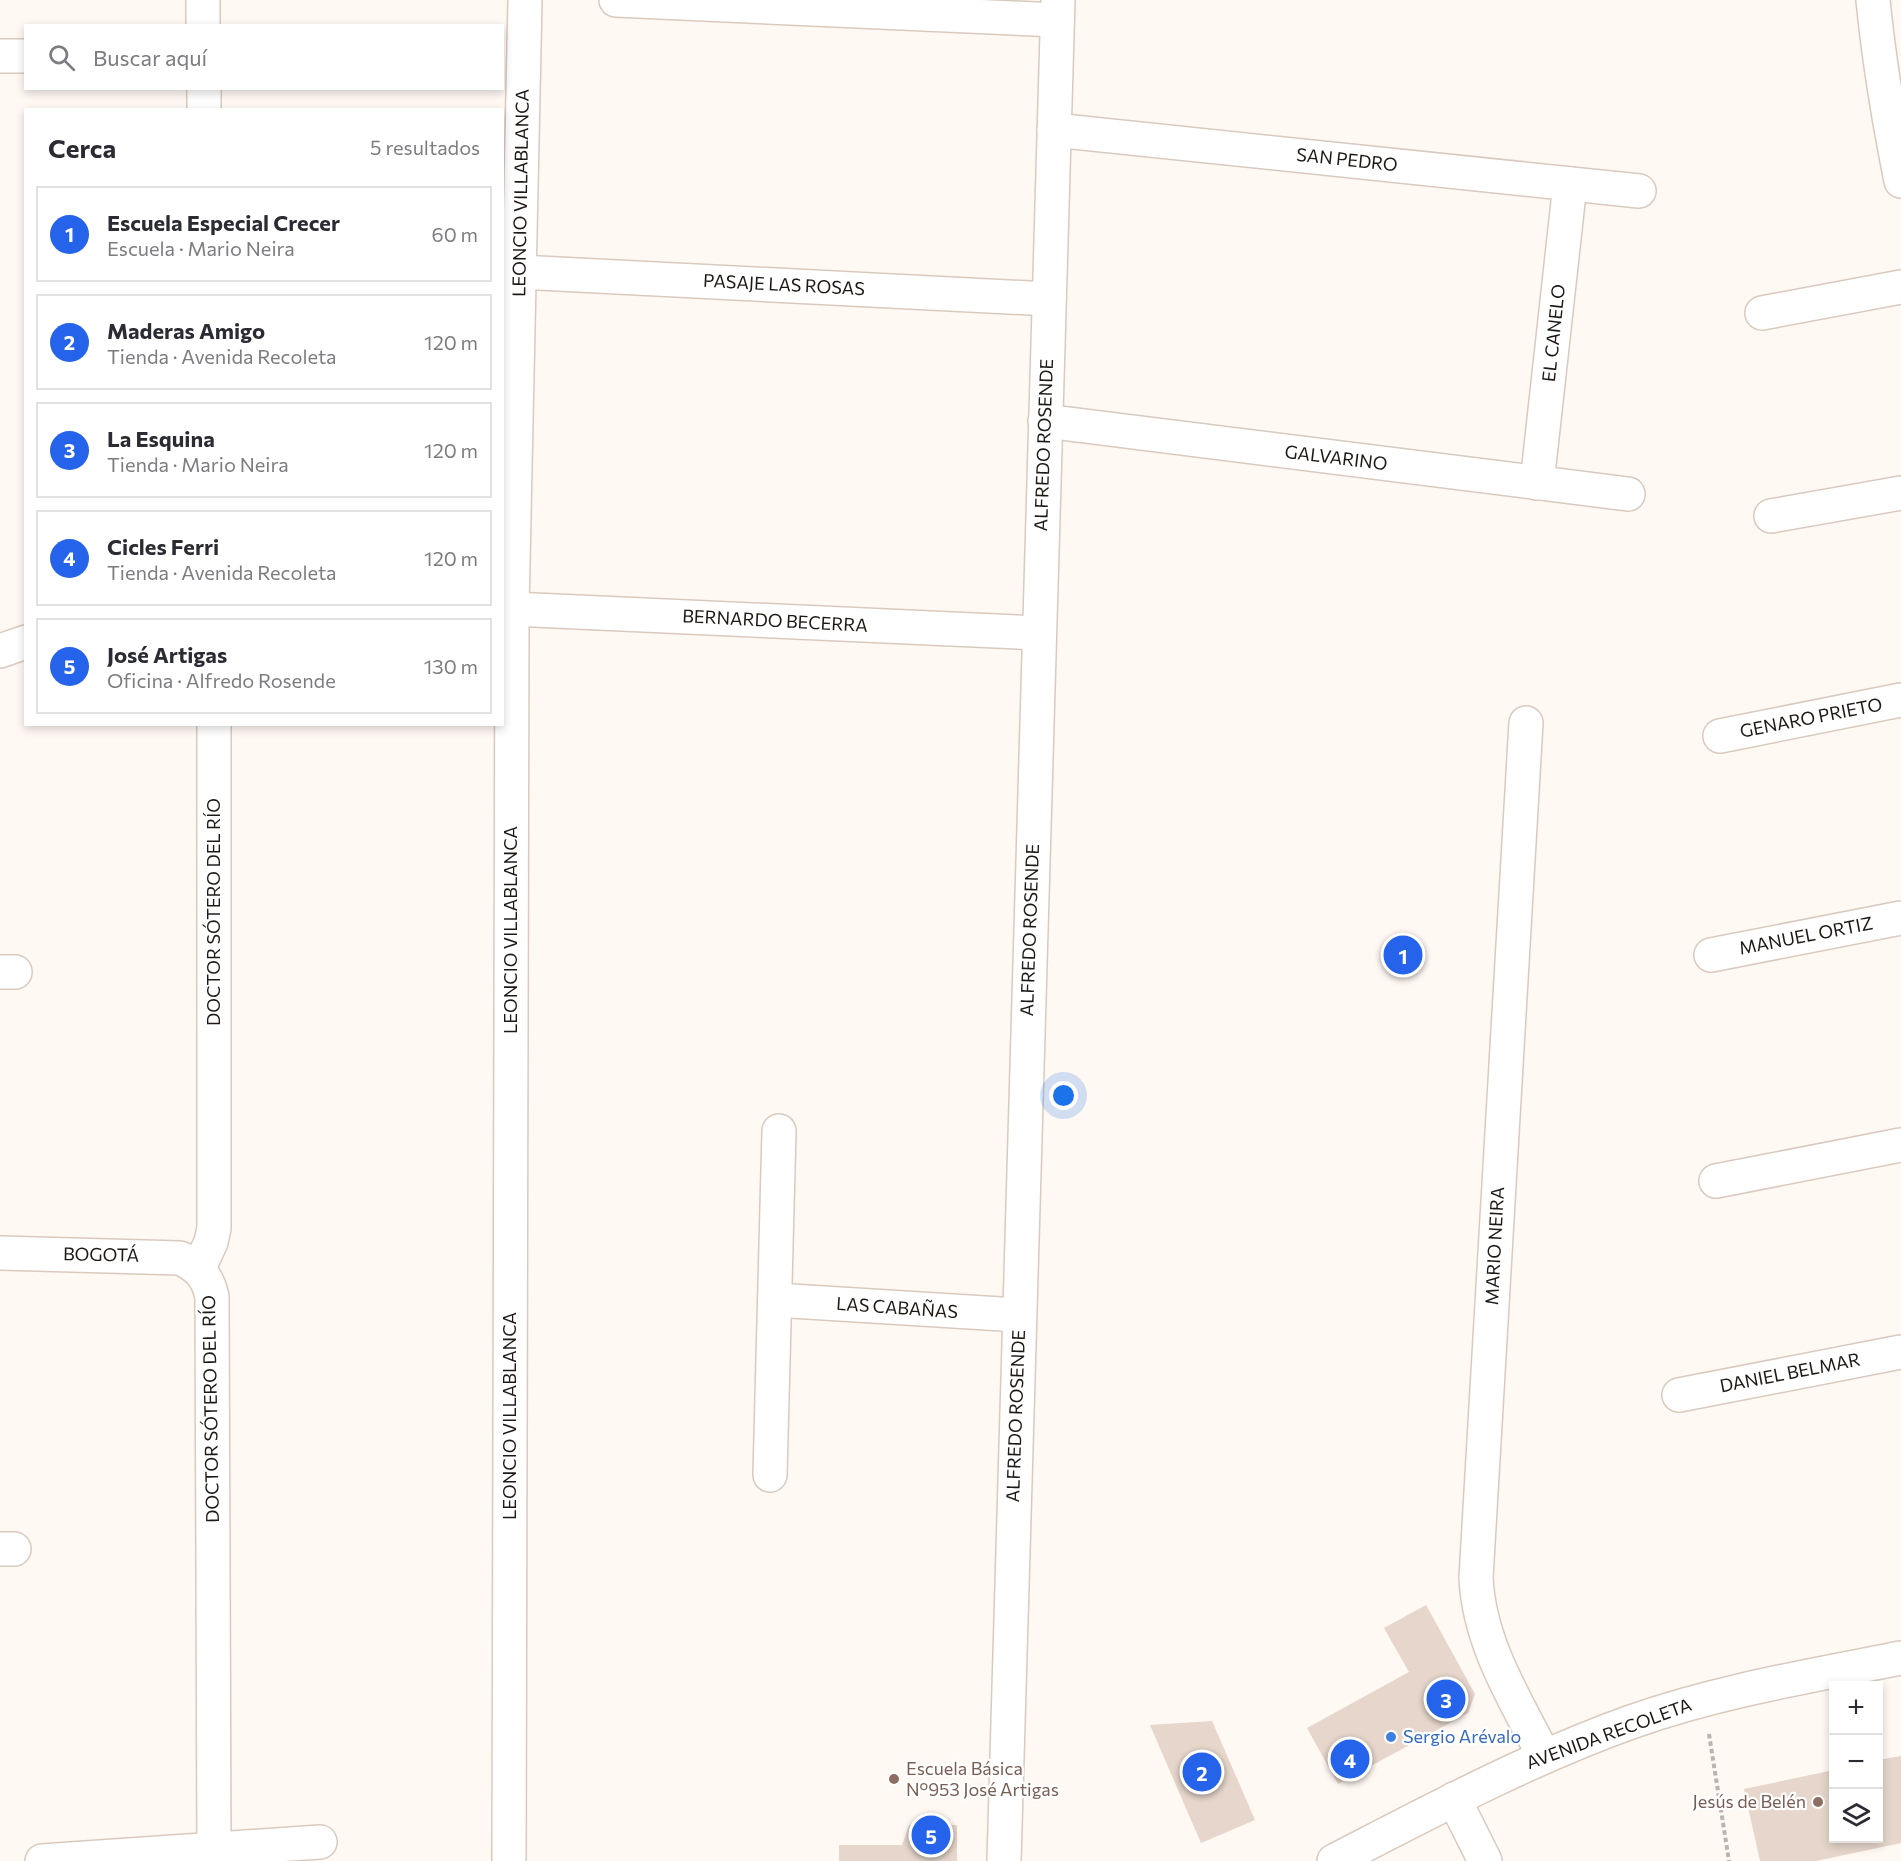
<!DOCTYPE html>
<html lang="es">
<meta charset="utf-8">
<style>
body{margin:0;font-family:Commissioner,sans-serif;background:#f2f2f3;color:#2b2b33}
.controls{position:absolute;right:18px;bottom:18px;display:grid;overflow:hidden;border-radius:0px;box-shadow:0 3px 9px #0003}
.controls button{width:54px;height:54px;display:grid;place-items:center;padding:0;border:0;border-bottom:2px solid #e1e1e2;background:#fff;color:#2b2b33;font:30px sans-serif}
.you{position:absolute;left:1064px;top:1096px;width:21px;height:21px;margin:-15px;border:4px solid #fff;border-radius:50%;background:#1a73e8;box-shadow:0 0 0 9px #1a73e833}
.badge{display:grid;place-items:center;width:39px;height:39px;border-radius:50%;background:#2563eb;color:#fff;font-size:20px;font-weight:700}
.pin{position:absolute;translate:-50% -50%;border:3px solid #fff;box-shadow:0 2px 6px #0006}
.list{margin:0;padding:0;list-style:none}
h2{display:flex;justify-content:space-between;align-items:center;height:78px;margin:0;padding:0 24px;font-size:26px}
h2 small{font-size:20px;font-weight:400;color:#7c7c81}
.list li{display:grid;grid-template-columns:39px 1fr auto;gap:18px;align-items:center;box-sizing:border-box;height:96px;margin:0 12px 12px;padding:0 12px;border:2px solid #e1e1e2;border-radius:0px}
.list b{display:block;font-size:22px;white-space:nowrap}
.list p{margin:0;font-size:20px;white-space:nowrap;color:#7c7c81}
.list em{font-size:20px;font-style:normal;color:#7c7c81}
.icon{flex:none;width:33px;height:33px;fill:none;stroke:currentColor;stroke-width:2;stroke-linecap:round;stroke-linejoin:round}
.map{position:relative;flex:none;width:1901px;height:1861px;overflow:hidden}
.search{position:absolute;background:#fff;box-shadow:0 3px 9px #0003;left:24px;top:24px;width:480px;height:66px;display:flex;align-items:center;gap:15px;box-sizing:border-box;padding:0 21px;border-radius:0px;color:#7c7c81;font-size:22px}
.panel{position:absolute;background:#fff;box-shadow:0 3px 9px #0003;left:24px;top:108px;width:480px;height:618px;border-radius:0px}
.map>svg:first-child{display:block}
.building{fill:#e6d6cb}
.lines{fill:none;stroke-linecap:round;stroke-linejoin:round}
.minor-casing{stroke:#dacabe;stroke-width:36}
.tertiary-casing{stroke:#dacabe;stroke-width:36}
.primary-casing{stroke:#dacabe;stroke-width:36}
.path{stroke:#bab3af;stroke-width:4;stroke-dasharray:4.5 3;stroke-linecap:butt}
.minor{stroke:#fff;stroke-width:33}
.tertiary{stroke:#fff;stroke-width:33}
.primary{stroke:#fff;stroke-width:33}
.shop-dot{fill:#3f7fe0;stroke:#fff;stroke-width:2}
.education-dot{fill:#8d6e63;stroke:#fff;stroke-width:2}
.labels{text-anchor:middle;stroke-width:4.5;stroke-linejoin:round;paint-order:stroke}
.street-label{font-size:18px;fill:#1e1915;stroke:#fff}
.shop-label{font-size:18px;fill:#366cbe;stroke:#fff;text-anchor:start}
.education-label{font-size:18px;fill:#785e54;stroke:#fff;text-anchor:start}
</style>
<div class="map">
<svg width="1901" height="1861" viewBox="0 0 1901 1861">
<rect width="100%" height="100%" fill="#fff8f3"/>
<g class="building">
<path d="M 1426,1605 L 1475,1694 L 1468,1713 L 1338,1784 L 1307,1728 L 1409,1672 L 1384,1628 Z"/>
<path d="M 1212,1721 L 1255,1820 L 1201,1843 L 1150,1725 Z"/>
<path d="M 1901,1756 L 1901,1843 L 1816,1861 L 1760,1861 L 1744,1789 L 1834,1770 L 1834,1838 L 1878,1838 L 1878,1760 Z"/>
<path d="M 909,1825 L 957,1825 L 957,1861 L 839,1861 L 839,1845 L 902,1845 Z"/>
</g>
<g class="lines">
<g class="minor-casing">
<g id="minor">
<path d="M 203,0 L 203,26"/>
<path d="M 616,0 L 1057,20"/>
<path d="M 1873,0 C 1879,61 1889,121 1901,181"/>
<path d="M 0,56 L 26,56"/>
<path d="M 204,88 L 204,110"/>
<path d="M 1054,130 L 1639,191"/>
<path d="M 519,272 L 1049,299"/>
<path d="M 1762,313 L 1901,287"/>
<path d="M 1045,421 L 1628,494"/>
<path d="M 1537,483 L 1570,184"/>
<path d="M 1771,516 L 1901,493"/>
<path d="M 512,609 L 1039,633"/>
<path d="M 0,651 L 26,642"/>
<path d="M 1526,723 L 1476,1578 C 1479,1643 1515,1699 1544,1756"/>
<path d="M 1720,736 L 1901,700"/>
<path d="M 1711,955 L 1901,918"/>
<path d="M 0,972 L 15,972"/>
<path d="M 1716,1181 L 1901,1145"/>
<path d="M 0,1253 L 180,1258 C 198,1266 208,1277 212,1297 L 214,1849"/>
<path d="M 199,1268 L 211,1242 L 214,1228 L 214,724"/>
<path d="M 775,1300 L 1019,1315"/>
<path d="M 1679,1395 L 1901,1352"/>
<path d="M 770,1475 L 779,1131"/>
<path d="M 0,1549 L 14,1549"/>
<path d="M 1454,1799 L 1485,1861"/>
<path d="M 42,1861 L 320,1842"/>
<path d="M 509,1861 L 512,609 L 525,0"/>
</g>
</g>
<g class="tertiary-casing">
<path id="tertiary" d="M 1004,1861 L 1058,0"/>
</g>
<g class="primary-casing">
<path id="primary" d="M 1334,1861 C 1431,1811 1528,1759 1631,1722 C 1719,1691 1810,1676 1901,1658"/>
</g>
<path class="path" d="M 1709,1734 L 1729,1861"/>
<use href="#minor" class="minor"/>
<use href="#tertiary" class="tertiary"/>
<use href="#primary" class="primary"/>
</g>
<circle class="shop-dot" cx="1391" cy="1737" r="6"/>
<g class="education-dot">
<circle cx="894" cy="1779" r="6"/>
<circle cx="1818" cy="1802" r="6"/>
</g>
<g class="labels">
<g class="street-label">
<text transform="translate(1347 160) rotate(6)" y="6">SAN PEDRO</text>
<text transform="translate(521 193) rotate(-89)" y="6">LEONCIO VILLABLANCA</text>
<text transform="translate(784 285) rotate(3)" y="6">PASAJE LAS ROSAS</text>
<text transform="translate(1554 333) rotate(-84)" y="6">EL CANELO</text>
<text transform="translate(1044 445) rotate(-88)" y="6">ALFREDO ROSENDE</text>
<text transform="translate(1336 458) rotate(7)" y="6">GALVARINO</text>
<text transform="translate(775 621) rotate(3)" y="6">BERNARDO BECERRA</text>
<text transform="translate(1811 718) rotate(-11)" y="6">GENARO PRIETO</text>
<text transform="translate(214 912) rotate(-90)" y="6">DOCTOR SÓTERO DEL RÍO</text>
<text transform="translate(511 930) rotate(-90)" y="6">LEONCIO VILLABLANCA</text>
<text transform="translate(1030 930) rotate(-88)" y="6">ALFREDO ROSENDE</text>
<text transform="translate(1806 936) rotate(-11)" y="6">MANUEL ORTIZ</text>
<text transform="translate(1495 1246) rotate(-87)" y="6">MARIO NEIRA</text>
<text transform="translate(101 1255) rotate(1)" y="6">BOGOTÁ</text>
<text transform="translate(897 1308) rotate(4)" y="6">LAS CABAÑAS</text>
<text transform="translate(1790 1373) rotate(-11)" y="6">DANIEL BELMAR</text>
<text transform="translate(211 1409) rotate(-91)" y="6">DOCTOR SÓTERO DEL RÍO</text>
<text transform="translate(510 1416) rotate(-90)" y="6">LEONCIO VILLABLANCA</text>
<text transform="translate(1016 1416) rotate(-88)" y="6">ALFREDO ROSENDE</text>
<text transform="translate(1609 1734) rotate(-20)" y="6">AVENIDA RECOLETA</text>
</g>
<g class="shop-label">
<text x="1403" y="1743">Sergio Arévalo</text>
</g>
<g class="education-label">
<text x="906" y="1775">Escuela Básica<tspan x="906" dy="21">N°953 José Artigas</tspan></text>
<text x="1806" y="1808" text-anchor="end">Jesús de Belén</text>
</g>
</g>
</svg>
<div class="controls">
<button>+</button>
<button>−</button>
<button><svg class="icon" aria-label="layers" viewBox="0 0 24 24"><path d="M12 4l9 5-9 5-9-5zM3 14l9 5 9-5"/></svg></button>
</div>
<div class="you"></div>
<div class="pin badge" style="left:1403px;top:955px">1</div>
<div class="pin badge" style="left:1202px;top:1772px">2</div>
<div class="pin badge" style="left:1446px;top:1699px">3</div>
<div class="pin badge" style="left:1350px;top:1759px">4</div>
<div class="pin badge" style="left:931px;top:1835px">5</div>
<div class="search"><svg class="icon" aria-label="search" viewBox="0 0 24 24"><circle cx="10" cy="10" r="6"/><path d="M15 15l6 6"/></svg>Buscar aquí</div>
<section class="panel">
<h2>Cerca<small>5 resultados</small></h2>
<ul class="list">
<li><span class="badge">1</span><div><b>Escuela Especial Crecer</b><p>Escuela · Mario Neira</p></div><em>60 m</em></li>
<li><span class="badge">2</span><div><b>Maderas Amigo</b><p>Tienda · Avenida Recoleta</p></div><em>120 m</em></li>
<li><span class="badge">3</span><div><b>La Esquina</b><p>Tienda · Mario Neira</p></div><em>120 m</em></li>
<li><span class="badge">4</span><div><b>Cicles Ferri</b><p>Tienda · Avenida Recoleta</p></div><em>120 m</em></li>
<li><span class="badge">5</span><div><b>José Artigas</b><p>Oficina · Alfredo Rosende</p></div><em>130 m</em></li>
</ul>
</section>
</div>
